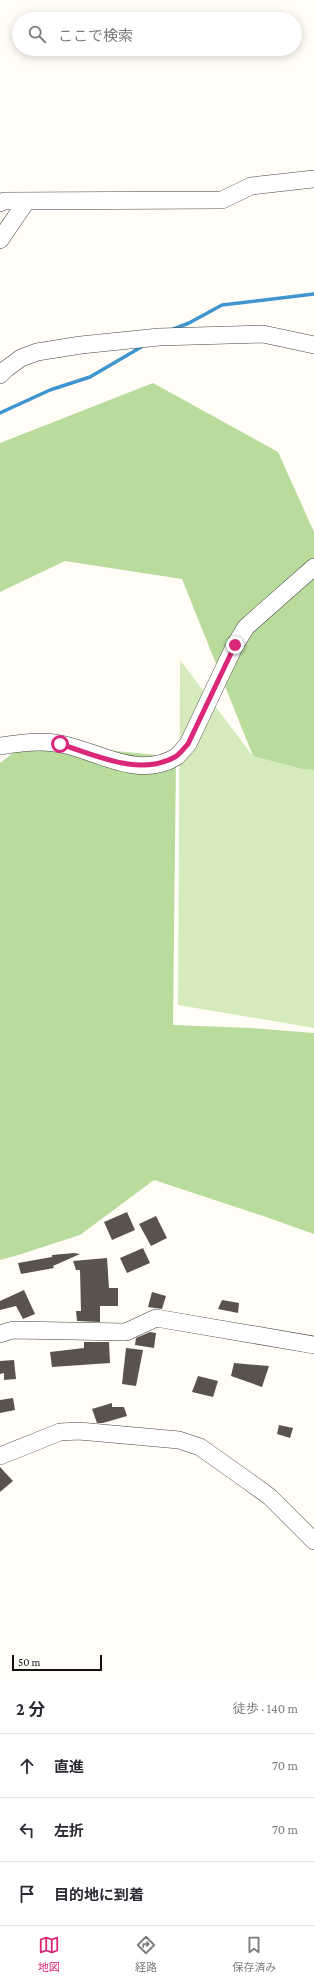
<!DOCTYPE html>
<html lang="ja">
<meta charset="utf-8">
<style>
body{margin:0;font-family:"Crimson Pro","Noto Sans JP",serif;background:#f7f7f7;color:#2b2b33}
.scale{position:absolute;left:12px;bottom:10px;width:90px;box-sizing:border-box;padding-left:4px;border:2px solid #111;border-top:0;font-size:11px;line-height:14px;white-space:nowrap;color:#111;-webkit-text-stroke:3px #fff;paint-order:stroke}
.stop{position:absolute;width:12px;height:12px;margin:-9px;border:3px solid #db2777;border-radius:50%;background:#fff}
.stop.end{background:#db2777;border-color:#fff;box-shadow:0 1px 4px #0008}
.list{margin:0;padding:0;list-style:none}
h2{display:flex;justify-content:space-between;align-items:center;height:52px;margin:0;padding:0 16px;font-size:17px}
h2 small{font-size:13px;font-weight:400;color:#7c7c81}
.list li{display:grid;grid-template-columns:26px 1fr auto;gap:12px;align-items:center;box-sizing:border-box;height:64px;padding:0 16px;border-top:1px solid #e1e1e2}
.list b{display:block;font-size:15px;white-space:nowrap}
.list em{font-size:13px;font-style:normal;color:#7c7c81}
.icon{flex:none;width:22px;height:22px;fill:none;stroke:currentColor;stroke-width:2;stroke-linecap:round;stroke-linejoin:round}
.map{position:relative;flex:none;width:314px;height:1681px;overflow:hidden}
.search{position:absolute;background:#fff;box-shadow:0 2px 10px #0003;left:12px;right:12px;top:12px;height:44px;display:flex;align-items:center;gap:10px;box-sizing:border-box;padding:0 14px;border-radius:22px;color:#7c7c81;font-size:15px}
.sheet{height:244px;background:#fff}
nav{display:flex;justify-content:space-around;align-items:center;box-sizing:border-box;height:56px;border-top:1px solid #e1e1e2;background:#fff;font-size:11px;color:#7c7c81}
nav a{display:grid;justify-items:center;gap:2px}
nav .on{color:#db2777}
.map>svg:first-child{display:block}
.green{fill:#d5ebbd}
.forest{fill:#b9dc9c}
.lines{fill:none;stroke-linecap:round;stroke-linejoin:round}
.stream{stroke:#3f96cf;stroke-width:3.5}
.building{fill:#5a524d}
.minor-casing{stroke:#444;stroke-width:18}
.minor{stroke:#fff;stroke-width:17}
.route{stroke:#db2777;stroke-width:5}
</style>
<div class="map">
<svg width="314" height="1681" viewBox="0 0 314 1681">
<rect width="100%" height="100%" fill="#fffdf5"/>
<path class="green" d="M 180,660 L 253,756 L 314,764 L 314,1028 L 178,1005 Z"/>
<g class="forest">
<path d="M 153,383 L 278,452 L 314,532 L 314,770 L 303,769 L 253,756 L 182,579 L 65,561 L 0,592 L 0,443 Z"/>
<path d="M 27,742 L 176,757 L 173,1025 L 250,1028 L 314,1033 L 314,1234 L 263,1216 L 154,1180 L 80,1235 L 15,1256 L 0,1260 L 0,763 Z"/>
</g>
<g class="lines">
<g class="stream">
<path d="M 171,330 L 189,323 L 222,305 L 314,294"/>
<path d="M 0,413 L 50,390 L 90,377 L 143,346"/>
</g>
</g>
<g class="building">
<path d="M 127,1212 L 135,1230 L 112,1240 L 104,1222 Z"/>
<path d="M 156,1216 L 167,1238 L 151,1246 L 139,1224 Z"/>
<path d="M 143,1248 L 150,1263 L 127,1273 L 120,1258 Z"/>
<path d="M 74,1253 L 80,1254 L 53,1266 L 54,1268 L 21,1274 L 18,1263 L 52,1257 L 52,1255 Z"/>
<path d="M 107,1258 L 109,1288 L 118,1288 L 118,1306 L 100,1306 L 100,1322 L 77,1321 L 76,1311 L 81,1311 L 80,1270 L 76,1270 L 73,1261 Z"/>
<path d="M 24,1290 L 35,1314 L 23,1319 L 16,1306 L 0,1310 L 0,1301 Z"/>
<path d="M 152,1292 L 166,1296 L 162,1309 L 148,1307 Z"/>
<path d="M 222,1300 L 239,1303 L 238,1313 L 218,1309 Z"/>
<path d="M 150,1332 L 156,1333 L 154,1348 L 135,1345 L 136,1338 Z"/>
<path d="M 84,1342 L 109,1342 L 110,1363 L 52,1367 L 50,1352 L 84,1348 Z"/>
<path d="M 126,1348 L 143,1350 L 136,1386 L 122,1384 Z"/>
<path d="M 14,1360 L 16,1379 L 4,1380 L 4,1373 L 0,1374 L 0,1361 Z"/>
<path d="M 234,1363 L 269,1366 L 262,1387 L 231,1376 Z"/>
<path d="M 198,1376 L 218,1381 L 213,1397 L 192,1392 Z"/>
<path d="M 13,1398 L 15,1410 L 0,1413 L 0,1400 Z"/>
<path d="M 112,1403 L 112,1407 L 124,1407 L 127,1416 L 103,1423 L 97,1423 L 92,1409 Z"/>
<path d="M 279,1425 L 293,1428 L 290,1438 L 277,1434 Z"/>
<path d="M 0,1467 L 13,1481 L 0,1492 Z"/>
</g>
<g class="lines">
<g class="minor-casing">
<g id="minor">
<path d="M 0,203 L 4,201 L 222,200 L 251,186 L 314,179"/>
<path d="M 0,240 L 26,202"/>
<path d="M 0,375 L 6,369 L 21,358 L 37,352 L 81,345 L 159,337 L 263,334 L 314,345"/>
<path d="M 0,746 C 20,743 41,740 61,744 C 98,751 138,780 176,757 C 180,754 184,748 188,744 L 235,645 L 246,627 L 314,567"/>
<path d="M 0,1334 L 13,1330 L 126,1332 L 156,1318 L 314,1345"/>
<path d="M 0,1456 L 60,1432 L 79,1431 L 179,1440 L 200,1447 L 248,1481 L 270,1497 L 314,1541"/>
</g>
</g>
<use href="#minor" class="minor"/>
</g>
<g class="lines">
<path class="route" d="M 60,744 C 96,755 139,777 175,757 C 180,754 184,748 188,744 L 235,645"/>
</g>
</svg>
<div class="scale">50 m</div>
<div class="stop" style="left:60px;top:744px"></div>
<div class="stop end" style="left:235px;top:645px"></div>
<div class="search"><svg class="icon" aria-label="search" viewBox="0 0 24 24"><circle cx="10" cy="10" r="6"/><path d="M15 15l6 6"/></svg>ここで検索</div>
</div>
<section class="sheet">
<h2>2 分<small>徒歩 · 140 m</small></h2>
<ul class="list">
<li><svg class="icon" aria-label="ahead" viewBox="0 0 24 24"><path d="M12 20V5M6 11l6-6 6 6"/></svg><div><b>直進</b></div><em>70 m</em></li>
<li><svg class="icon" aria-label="left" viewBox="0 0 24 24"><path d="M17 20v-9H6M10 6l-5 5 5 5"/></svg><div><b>左折</b></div><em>70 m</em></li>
<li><svg class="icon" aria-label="arrive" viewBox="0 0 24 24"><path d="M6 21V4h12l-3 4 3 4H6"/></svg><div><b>目的地に到着</b></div></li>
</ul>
</section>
<nav>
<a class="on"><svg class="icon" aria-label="map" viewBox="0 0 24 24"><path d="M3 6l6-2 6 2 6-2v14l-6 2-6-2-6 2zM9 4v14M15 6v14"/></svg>地図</a>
<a><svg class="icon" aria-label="directions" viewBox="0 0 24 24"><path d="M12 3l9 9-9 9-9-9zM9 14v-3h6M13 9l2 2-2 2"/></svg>経路</a>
<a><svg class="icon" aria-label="saved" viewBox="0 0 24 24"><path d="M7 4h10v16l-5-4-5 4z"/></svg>保存済み</a>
</nav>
